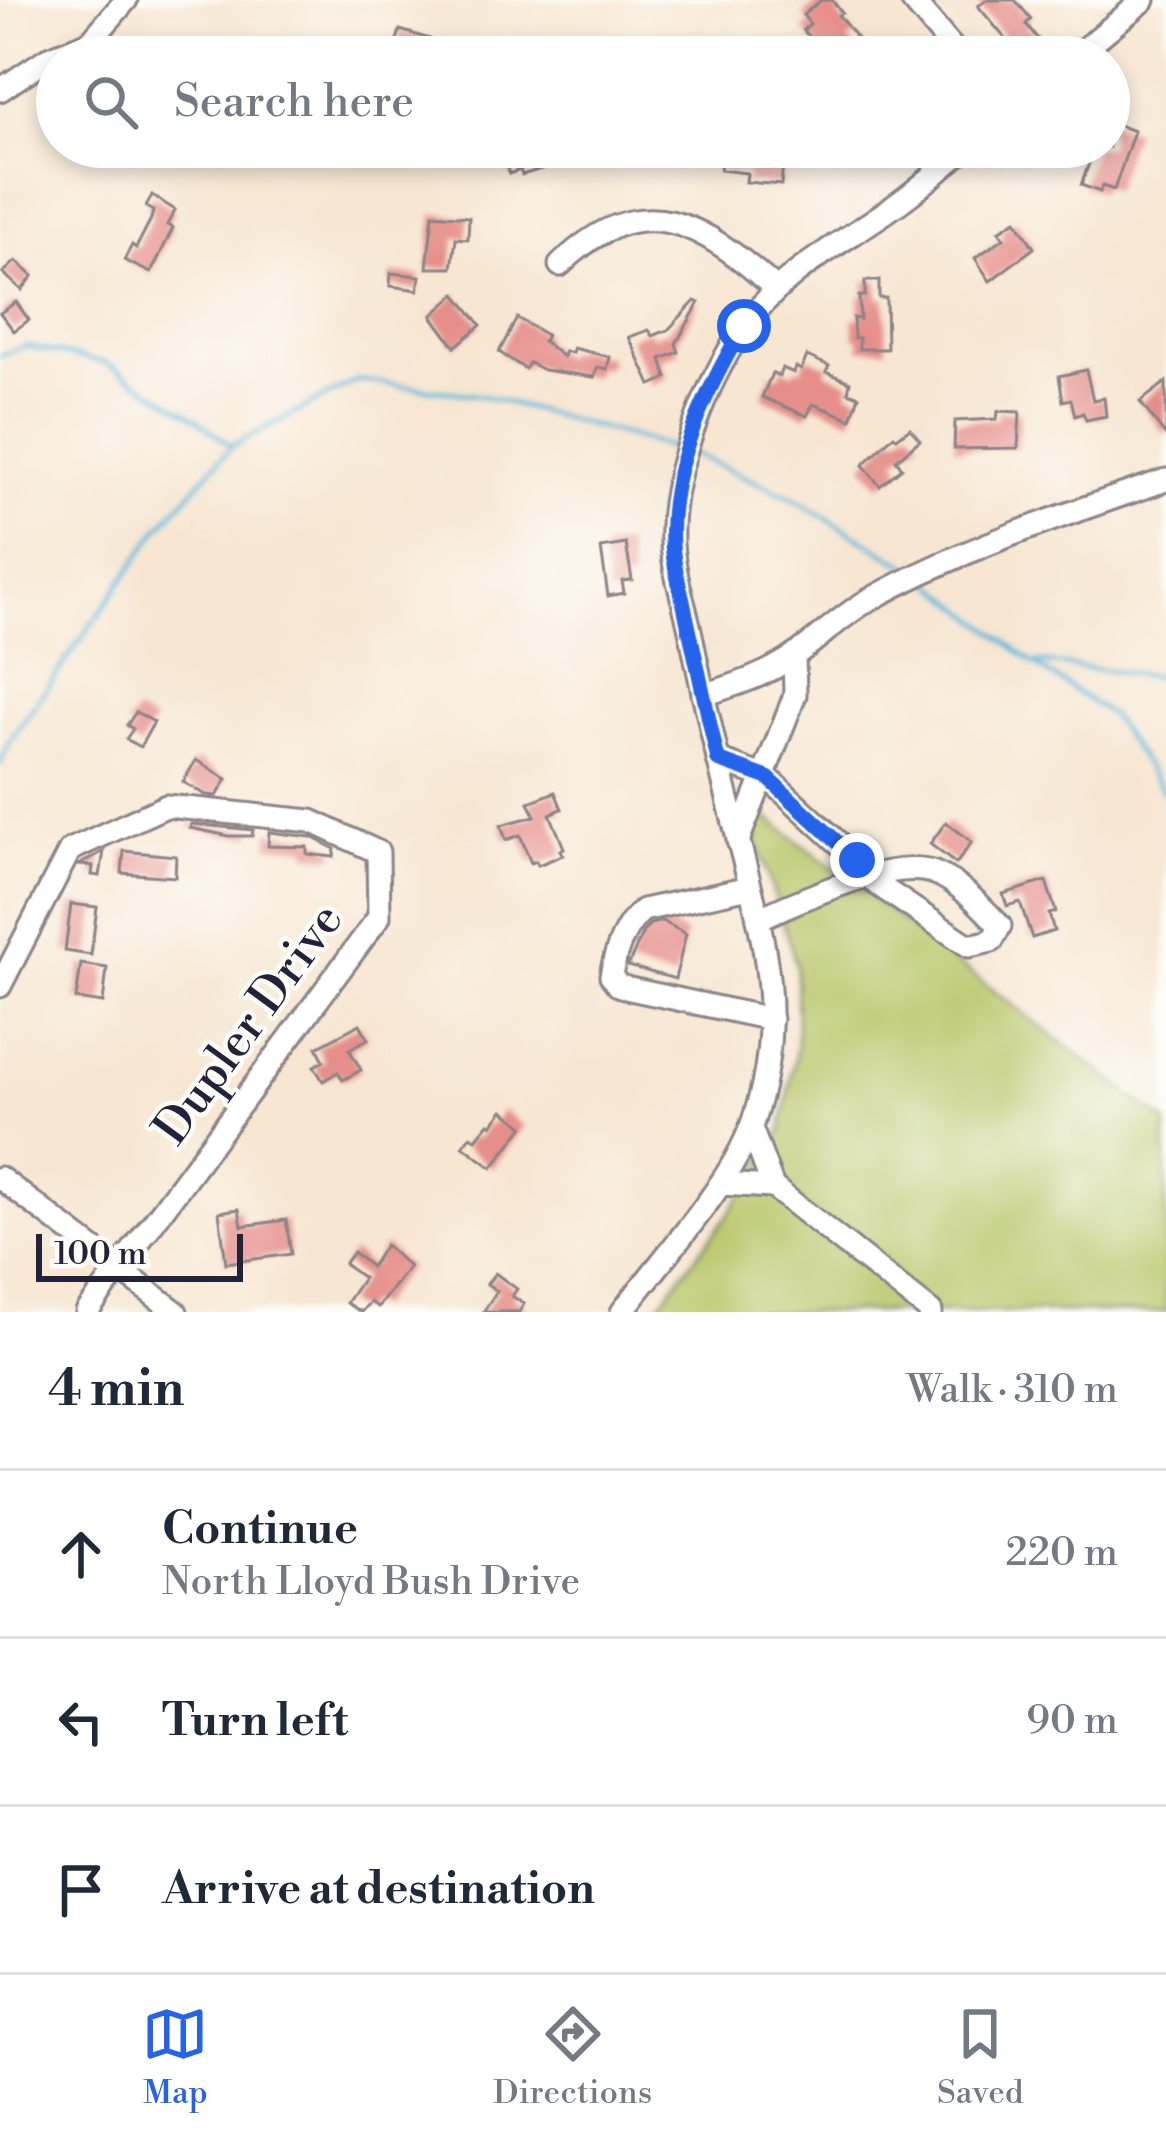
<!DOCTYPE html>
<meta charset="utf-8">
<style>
body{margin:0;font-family:"Libre Bodoni",serif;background:#f6f6f7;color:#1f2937}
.scale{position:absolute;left:36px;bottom:30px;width:207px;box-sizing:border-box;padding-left:12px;border:6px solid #22223b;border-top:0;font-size:33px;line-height:42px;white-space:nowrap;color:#22223b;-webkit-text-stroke:9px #fdfcf7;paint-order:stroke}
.stop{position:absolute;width:36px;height:36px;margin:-27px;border:9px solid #2563eb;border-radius:50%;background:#fff}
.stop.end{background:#2563eb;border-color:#fff;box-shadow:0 3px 12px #0008}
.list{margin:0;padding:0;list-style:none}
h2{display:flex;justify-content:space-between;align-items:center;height:156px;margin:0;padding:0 48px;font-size:51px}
h2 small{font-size:39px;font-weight:400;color:#747a83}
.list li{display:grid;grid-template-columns:78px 1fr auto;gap:36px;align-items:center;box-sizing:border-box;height:168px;padding:0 48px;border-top:3px solid #e0e1e3}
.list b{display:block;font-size:45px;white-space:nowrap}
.list p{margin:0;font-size:39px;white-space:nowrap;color:#747a83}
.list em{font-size:39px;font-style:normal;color:#747a83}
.icon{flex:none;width:66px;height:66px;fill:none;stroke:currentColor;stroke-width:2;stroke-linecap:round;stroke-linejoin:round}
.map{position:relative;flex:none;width:1166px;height:1312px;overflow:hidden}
.search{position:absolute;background:#fff;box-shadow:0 6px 18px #0003;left:36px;right:36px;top:36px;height:132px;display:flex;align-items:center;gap:30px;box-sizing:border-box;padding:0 42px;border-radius:66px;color:#747a83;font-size:45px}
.sheet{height:660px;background:#fff}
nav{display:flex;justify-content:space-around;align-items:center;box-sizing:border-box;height:168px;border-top:3px solid #e0e1e3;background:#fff;font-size:33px;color:#747a83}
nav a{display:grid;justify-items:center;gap:6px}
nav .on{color:#2563eb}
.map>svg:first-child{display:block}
.green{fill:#b8c669;stroke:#6d7452;stroke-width:3}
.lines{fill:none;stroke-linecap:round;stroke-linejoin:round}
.stream{stroke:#5cb7da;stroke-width:4.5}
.building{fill:#e68e8a}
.minor-casing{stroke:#8c8486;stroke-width:27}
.minor{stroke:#fff;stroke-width:21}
.route{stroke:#2563eb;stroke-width:15}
.labels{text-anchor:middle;stroke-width:9;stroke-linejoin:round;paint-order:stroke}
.street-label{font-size:48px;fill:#22223b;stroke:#fdfcf7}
</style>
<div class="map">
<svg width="1166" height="1312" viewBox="0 0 1166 1312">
<rect width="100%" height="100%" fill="#fdfcf7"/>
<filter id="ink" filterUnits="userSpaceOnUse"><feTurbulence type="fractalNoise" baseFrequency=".00833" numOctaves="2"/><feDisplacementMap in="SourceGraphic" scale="24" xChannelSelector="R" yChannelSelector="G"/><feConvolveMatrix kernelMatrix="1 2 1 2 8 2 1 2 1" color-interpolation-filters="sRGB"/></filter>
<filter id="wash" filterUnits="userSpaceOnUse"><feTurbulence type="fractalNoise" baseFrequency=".004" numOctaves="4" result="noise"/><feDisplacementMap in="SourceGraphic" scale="48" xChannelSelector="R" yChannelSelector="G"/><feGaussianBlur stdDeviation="2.7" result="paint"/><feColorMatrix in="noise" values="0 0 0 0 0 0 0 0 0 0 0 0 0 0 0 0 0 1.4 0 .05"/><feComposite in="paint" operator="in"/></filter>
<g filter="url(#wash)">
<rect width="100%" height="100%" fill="#f7e6d1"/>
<path class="green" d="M 744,800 L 1166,1122 L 1166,1312 L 653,1312 L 731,1211 L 782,1130 L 797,1045 L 796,964 Z"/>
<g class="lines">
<g class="stream">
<path d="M 0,356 L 25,346 L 106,363 L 190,414 L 230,445"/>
<path d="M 693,454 L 791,497 L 911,568"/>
<path d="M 926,578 L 1032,662 L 1110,715 L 1166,795"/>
<path d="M 1038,662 L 1166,678"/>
<path d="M 0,764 L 9,742 L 160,527 L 232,446 L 358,380 L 483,396 L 677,449"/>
</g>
</g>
<g id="blocks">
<g class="building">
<path d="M 821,0 L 832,0 L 842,13 L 838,15 L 856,37 L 848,40 L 857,52 L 851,57 L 846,57 L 839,49 L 825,57 L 803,30 L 810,24 L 803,15 Z"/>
<path d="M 986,0 L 1015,0 L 1031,19 L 1026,24 L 1038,39 L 1019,55 L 978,6 Z"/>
<path d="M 400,30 L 430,39 L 425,56 L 395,47 Z"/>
<path d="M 364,39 L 406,57 L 357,57 Z"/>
<path d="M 1109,122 L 1134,131 L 1114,190 L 1102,186 L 1100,192 L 1081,185 L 1095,147 L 1109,147 Z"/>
<path d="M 520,147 L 560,147 L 565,162 L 522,175 L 520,170 L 509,174 L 502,152 Z"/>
<path d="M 741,147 L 761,147 L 761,154 L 784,156 L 781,185 L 746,182 L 747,173 L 720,170 L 722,148 Z"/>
<path d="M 152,195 L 175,210 L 167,225 L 173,228 L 151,273 L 124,260 L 132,245 L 136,248 L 151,219 L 153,211 L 146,207 Z"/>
<path d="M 433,214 L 469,217 L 468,239 L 456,238 L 452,268 L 427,268 Z"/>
<path d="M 1016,220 L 1034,248 L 990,281 L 975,258 L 1004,238 L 999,231 Z"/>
<path d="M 16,261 L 33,276 L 22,290 L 3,273 Z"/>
<path d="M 391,273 L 420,276 L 418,290 L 390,286 Z"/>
<path d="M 865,281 L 879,281 L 879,298 L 886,298 L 887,349 L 859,349 L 859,338 L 854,338 L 853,318 L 860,319 L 859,296 L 865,296 Z"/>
<path d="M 456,294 L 481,325 L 455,347 L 432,316 Z"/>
<path d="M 695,301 L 699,303 L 676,344 L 679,352 L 661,359 L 667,378 L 651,385 L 629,337 L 649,330 L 653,336 L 668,330 Z"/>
<path d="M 16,302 L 29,320 L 14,331 L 0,313 Z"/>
<path d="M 517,318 L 546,335 L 543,341 L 563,357 L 565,351 L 572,353 L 573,348 L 610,357 L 607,369 L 598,367 L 594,377 L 544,370 L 529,363 L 525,369 L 499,352 Z"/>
<path d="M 807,356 L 829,366 L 826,372 L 850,382 L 848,392 L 859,396 L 851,419 L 813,404 L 807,416 L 762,397 L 772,373 L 779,376 L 782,368 L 794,373 L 796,367 L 801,370 Z"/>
<path d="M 1086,370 L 1093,400 L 1104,398 L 1106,416 L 1086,420 L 1083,413 L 1075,416 L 1071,399 L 1063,401 L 1059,376 Z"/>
<path d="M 1166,382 L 1166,436 L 1140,402 Z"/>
<path d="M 998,411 L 1020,412 L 1018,448 L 954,449 L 955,421 L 997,419 Z"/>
<path d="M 910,428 L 920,440 L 896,460 L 902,468 L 880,486 L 863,465 L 894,435 L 897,438 Z"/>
<path d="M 626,544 L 632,580 L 622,581 L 624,593 L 608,596 L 601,548 Z"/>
<path d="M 136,712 L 154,722 L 140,747 L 126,739 L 133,729 L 127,725 Z"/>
<path d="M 196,760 L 227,779 L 217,796 L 206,795 L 183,782 Z"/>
<path d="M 555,792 L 562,809 L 550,814 L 564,848 L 560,850 L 563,855 L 538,865 L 536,861 L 531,863 L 520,835 L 506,840 L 501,825 L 535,816 L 529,802 Z"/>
<path d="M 946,822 L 972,842 L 956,864 L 930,844 Z"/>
<path d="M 191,824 L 253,830 L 252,836 L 229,836 L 190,828 Z"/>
<path d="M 269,832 L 311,837 L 335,849 L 334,857 L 307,854 L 307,847 L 268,846 Z"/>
<path d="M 104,851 L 100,876 L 92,875 L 93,866 L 79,865 Z"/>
<path d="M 124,851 L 176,856 L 175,877 L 122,873 Z"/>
<path d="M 1046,881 L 1056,912 L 1049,914 L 1054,931 L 1032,938 L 1020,902 L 1007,906 L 1003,894 Z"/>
<path d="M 71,904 L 97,907 L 91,955 L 65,951 Z"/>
<path d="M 662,921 L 686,934 L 675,979 L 628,966 L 643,932 L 650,924 Z"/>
<path d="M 81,964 L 107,968 L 103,1003 L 76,999 Z"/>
<path d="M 360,1024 L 368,1039 L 349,1049 L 361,1070 L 343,1080 L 338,1072 L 323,1081 L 314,1066 L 324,1061 L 317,1047 Z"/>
<path d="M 503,1110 L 524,1126 L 492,1168 L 463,1146 L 471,1136 L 476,1139 L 489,1123 L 492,1125 Z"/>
<path d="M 239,1209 L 242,1226 L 286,1220 L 291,1254 L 226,1263 L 219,1212 Z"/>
<path d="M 385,1245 L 409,1267 L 378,1307 L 370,1302 L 361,1312 L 346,1303 L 363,1278 L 344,1264 L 353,1252 L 371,1267 Z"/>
<path d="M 495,1273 L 517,1289 L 512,1296 L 524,1304 L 519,1312 L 483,1312 L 497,1291 L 487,1284 Z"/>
</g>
</g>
</g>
<g filter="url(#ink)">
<use href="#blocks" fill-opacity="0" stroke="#8c8486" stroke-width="3"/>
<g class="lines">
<g class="minor-casing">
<g id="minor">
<path d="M 912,0 L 960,57"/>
<path d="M 1075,57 L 1144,0"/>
<path d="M 0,90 L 48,58 L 90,42 L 126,0"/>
<path d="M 560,265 C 642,184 703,224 776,289"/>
<path d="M 703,695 C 736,685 767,675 795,655 C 820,638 842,615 869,600 C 961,549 1066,514 1166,480"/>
<path d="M 718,760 L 768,778 L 857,860 L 868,878 L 969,946 L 992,941 L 1000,926 C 983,908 960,883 935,873 C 892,857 798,901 758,919"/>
<path d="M 738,841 L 795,695 L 794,656"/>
<path d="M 750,887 L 643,910 C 624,926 615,952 611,976 L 618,985 L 630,989 L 771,1019"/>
<path d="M 0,986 L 70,850 L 166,806 L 311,821 L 378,852 L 379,917 L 87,1312"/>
<path d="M 751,1128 L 773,1187 L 931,1312"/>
<path d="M 0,1178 L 176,1312"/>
<path d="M 720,1184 L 773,1187"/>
<path d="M 622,1312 C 663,1257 734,1182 754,1118 C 791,1005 757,917 730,807 C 715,749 702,690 690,630 C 684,602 673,571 672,542 C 669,476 706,382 743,329 C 783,269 848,241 904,199 C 926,183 946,164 967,147"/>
</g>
</g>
<use href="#minor" class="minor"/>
</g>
</g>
<g class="lines" filter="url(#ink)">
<path class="route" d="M 744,326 C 708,387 667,469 672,543 C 673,567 682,592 686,615 C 697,664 707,712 718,760 L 768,778 L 857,860"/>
</g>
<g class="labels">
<g class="street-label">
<text transform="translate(247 1023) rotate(-54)" y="17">Dupler Drive</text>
</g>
</g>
</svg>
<div class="scale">100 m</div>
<div class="stop" style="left:744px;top:326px"></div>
<div class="stop end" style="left:857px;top:860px"></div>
<div class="search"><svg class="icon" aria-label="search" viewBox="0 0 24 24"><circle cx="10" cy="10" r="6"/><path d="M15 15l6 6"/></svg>Search here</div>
</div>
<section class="sheet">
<h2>4 min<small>Walk · 310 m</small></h2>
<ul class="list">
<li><svg class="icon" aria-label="ahead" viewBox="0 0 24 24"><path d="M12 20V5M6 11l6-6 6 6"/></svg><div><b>Continue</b><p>North Lloyd Bush Drive</p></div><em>220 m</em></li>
<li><svg class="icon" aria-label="left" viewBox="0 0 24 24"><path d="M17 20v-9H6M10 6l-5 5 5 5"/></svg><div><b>Turn left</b></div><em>90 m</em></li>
<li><svg class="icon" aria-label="arrive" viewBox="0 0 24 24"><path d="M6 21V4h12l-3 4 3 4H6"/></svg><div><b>Arrive at destination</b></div></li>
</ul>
</section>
<nav>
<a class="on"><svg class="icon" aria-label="map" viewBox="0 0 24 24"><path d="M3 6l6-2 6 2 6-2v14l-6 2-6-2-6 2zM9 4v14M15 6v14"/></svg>Map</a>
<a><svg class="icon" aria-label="directions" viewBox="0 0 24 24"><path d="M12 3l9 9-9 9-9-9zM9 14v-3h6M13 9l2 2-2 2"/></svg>Directions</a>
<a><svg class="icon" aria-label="saved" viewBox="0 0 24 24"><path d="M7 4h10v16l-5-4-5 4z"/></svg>Saved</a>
</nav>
